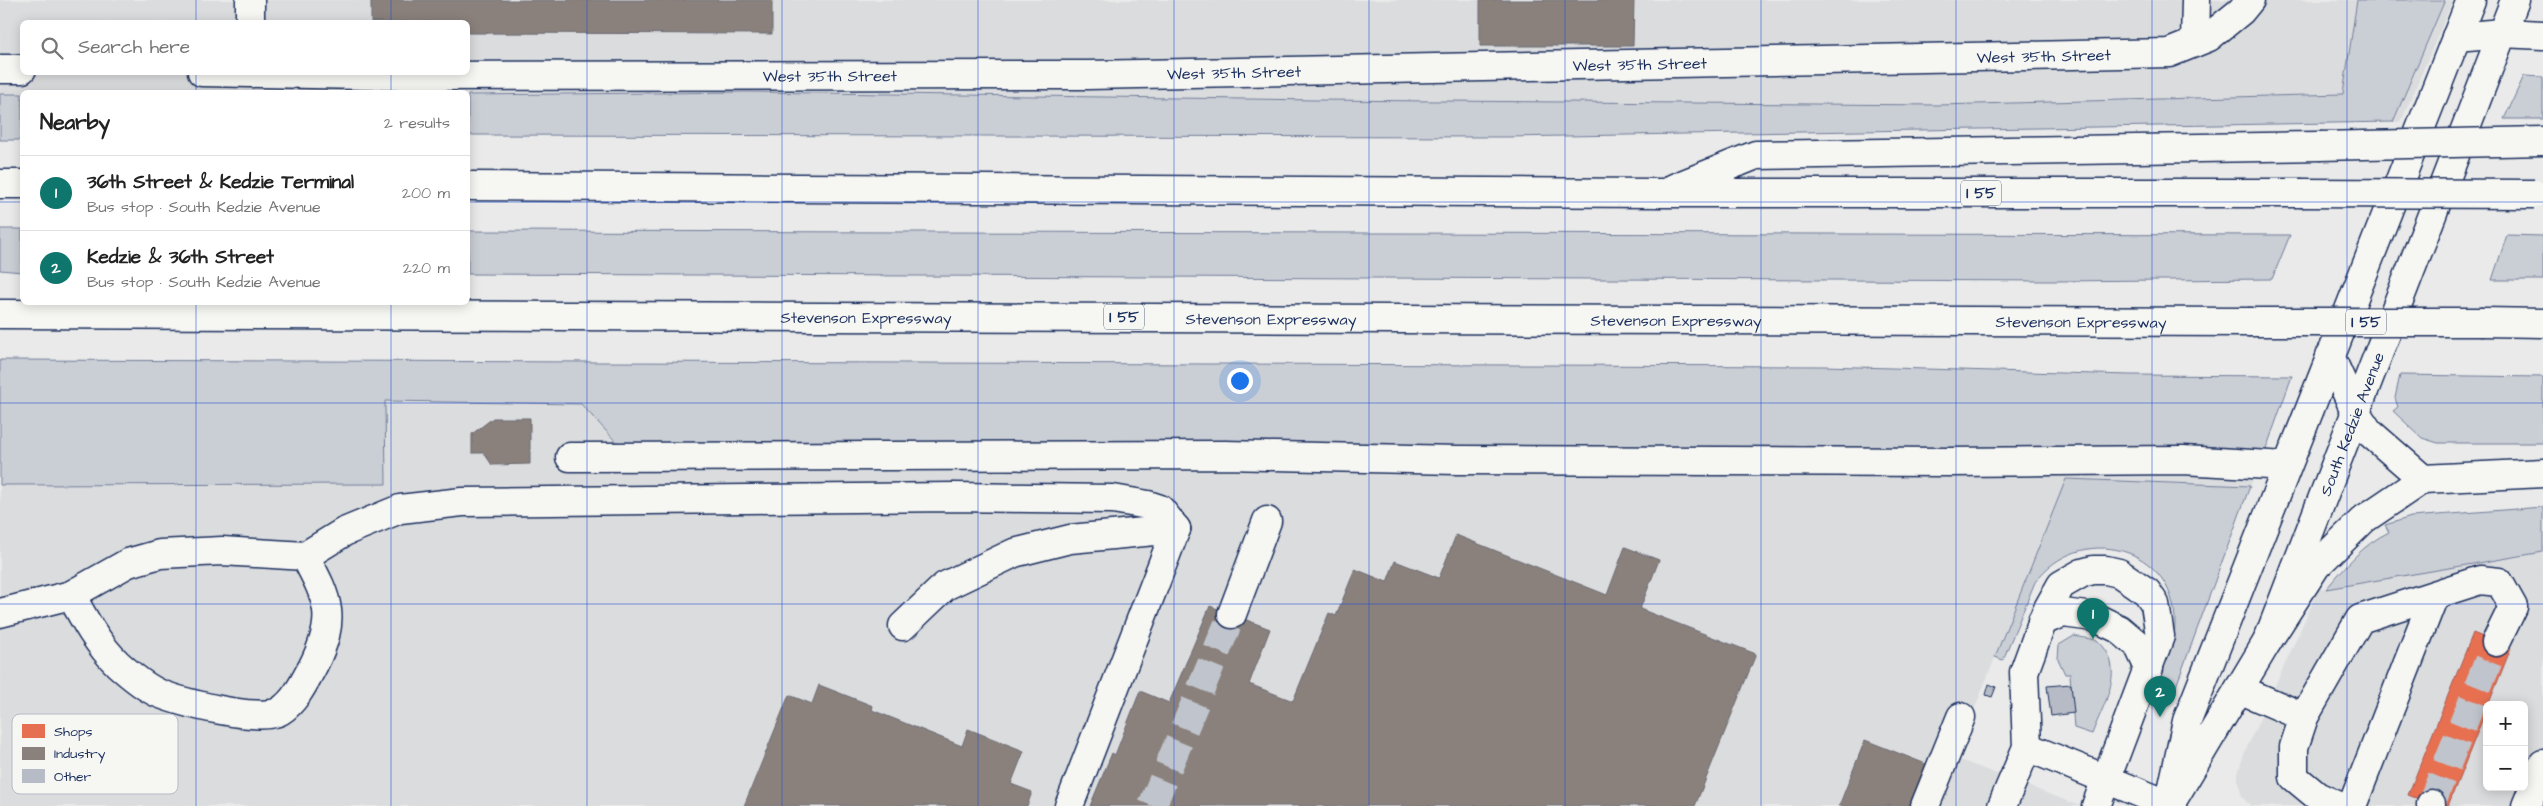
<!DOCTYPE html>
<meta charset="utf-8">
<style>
body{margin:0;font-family:"Architects Daughter",sans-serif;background:#f2f2f2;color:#222}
.controls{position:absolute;right:15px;bottom:15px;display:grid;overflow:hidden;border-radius:8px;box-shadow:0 2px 12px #0003}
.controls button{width:45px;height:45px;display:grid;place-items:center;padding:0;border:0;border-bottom:1px solid #e0e0e0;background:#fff;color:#222;font:25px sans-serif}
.you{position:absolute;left:1239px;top:380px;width:18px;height:18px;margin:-12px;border:4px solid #fff;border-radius:50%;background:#1a73e8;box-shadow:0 0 0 8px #1a73e833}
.badge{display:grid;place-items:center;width:32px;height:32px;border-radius:50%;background:#0f766e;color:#fff;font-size:16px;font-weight:700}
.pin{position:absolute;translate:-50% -41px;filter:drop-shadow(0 1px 2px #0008)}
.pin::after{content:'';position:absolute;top:26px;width:18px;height:15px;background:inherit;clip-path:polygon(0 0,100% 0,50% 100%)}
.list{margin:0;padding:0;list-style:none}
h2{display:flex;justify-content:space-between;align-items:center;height:65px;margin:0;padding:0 20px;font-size:21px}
h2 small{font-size:16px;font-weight:400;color:#767676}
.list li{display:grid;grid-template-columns:32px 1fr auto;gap:15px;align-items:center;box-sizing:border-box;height:75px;padding:0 20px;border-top:1px solid #e0e0e0}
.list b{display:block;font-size:19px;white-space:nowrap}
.list p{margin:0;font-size:16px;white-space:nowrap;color:#767676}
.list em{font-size:16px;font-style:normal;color:#767676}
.icon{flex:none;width:28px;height:28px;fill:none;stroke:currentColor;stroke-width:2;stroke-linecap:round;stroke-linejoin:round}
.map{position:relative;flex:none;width:2543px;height:806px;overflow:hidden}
.search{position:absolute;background:#fff;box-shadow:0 2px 12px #0003;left:20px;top:20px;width:450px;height:55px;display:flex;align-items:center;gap:12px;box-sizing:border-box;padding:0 18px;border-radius:8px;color:#767676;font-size:19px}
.panel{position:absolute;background:#fff;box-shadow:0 2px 12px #0003;left:20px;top:90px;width:450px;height:215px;border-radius:8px}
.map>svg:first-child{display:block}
.built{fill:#dadcde;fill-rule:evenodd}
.green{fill:#caced5;stroke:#727e9a}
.shops{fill:#e76f51;stroke:#aa5c55}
.industry{fill:#8a817c;stroke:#696873}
.building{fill:#b6bbc6;stroke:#1b2f5e}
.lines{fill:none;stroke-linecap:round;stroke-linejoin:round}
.minor-tunnel{stroke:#c0c5cd;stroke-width:28;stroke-dasharray:28 14;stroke-linecap:butt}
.minor-casing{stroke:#1b2f5e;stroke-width:31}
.major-casing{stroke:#1b2f5e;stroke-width:31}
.highway-casing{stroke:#1b2f5e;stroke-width:31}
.minor{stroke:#f6f6f2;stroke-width:28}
.major{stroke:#f6f6f2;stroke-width:28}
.highway{stroke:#f6f6f2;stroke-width:28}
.highway-bridge-casing{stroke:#1b2f5e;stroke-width:31;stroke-linecap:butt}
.highway-bridge{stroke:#f6f6f2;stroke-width:28}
.grid{fill:none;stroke:#1d4ed8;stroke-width:1;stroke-opacity:0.55}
.labels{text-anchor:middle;stroke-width:5;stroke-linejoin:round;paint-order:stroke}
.shield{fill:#f6f6f2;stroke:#5d6b8a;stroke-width:1}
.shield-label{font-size:15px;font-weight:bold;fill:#1b2f5e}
.street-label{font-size:16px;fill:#1b2f5e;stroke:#f6f6f2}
.key{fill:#f6f6f2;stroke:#b4bac6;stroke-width:1}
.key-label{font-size:14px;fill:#1b2f5e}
</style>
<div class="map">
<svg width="2543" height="806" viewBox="0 0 2543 806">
<rect width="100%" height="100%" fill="#e9eae9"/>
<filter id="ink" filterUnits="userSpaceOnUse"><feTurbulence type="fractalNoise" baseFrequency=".02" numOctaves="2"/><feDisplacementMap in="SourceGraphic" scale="10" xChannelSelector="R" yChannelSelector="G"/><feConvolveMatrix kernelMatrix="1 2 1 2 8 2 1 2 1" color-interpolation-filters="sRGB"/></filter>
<g filter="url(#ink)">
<g class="built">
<path d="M 0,0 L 2357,0 L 2343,94 L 1939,105 L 1317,100 L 747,92 L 468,95 L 468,92 L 0,94 ZM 22,22 L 468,22 L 468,72 L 22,72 Z"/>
<path d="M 2445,0 L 2453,0 L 2401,122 L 2393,122 Z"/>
<path d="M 385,401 L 581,404 L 620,446 L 2265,452 L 2250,486 L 2066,479 L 1955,758 L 2080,806 L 0,806 L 0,485 L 385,484 Z"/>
<path d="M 2543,552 L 2543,806 L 2251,806 L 2242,797 L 2237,776 L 2244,754 L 2319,589 ZM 2487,705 L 2524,705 L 2524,787 L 2487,787 Z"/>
</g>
<g class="green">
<path d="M 2357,0 L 2445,0 L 2393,122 L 1507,137 L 468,135 L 468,95 L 747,92 L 1317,100 L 1939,105 L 2343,94 Z"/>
<path d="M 2524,76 L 2543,77 L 2543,119 L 2504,119 Z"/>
<rect x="0" y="94" width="22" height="46"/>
<path d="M 0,229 L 22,229 L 22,272 L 0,270 Z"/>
<path d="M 468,231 L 2290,235 L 2272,279 L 2055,281 L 468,274 Z"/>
<path d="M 2507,235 L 2543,236 L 2543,280 L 2492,280 Z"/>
<path d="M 0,360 L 1824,366 L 2129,375 L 2292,376 L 2265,452 L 620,446 L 581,404 L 385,401 L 386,484 L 0,485 Z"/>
<path d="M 2400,375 L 2543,377 L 2543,443 L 2438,443 L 2422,438 L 2393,411 L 2398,407 L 2395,398 Z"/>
<path d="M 2066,479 L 2250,486 L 2175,689 L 2157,681 C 2166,662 2175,644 2175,623 C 2175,545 2079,522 2035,582 L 2003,660 L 1995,657 Z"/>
<path d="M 2543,507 L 2543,552 L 2326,589 C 2345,567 2362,545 2389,532 L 2385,525 L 2411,517 Z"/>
<path d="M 2074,636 L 2097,640 C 2128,668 2104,702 2092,734 L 2074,728 L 2070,674 L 2065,674 L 2058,659 L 2059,645 Z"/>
</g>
<path class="shops" d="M 2473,633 L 2511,648 L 2448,806 L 2437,806 L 2408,795 Z"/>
<g class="industry">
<path d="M 371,0 L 772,0 L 772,34 L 468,33 L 468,22 L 371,22 Z"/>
<path d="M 1480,0 L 1634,0 L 1633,46 L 1480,46 Z"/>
<path d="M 493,418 L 530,418 L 530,464 L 492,465 L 484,453 L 472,453 L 472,434 Z"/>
<path d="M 1456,535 L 1607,595 L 1625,547 L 1659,560 L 1640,609 L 1756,654 L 1695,806 L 1090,806 L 1112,753 L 1115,755 L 1140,691 L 1169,703 L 1210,606 L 1270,629 L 1249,684 L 1293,701 L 1329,613 L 1336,616 L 1355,569 L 1387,582 L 1395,561 L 1439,578 Z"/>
<path d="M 819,685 L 873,706 L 872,710 L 962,746 L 968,729 L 1024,751 L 1011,784 L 1032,792 L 1027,806 L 744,806 L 789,695 L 812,704 Z"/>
<path d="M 1865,740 L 1931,766 L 1915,806 L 1839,806 Z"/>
</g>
<g class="building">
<path d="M 1989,684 L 1996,687 L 1992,697 L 1986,695 Z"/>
<path d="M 2071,684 L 2074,713 L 2051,716 L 2047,686 Z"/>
</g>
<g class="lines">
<g class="minor-tunnel">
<path d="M 2431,804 L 2496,642"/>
<path d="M 1152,806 L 1232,614"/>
</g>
<g class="minor-casing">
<g id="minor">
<path d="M 250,22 L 250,0"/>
<path d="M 2195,42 L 2196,0"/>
<path d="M 0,69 L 22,69"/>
<path id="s1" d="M 202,72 L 413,76 L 1088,75 L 2169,53 L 2209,37 L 2241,11 L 2250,0"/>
<path d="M 570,457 L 1225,455 L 1457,460 L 1950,462 L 2183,460 L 2287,466"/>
<path d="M 71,595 C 84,619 98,645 118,664 C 128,673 145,687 158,693 C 180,702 260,723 280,711 C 295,702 305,681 313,666 C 337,618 329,601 305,556"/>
<path d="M 0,613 L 71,595 L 128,563 L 160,554 L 222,551 L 305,556 L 344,532 L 400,509 L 462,502 L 954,497 L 1113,499 L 1148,505 L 1160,509 L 1176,529"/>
<path d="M 1232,614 L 1267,521"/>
<path d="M 2042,621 L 2063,613 L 2094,617 L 2119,629 L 2138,645 L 2149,668"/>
<path d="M 903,626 L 945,586 L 1014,553 L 1070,539 L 1176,529"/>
<path d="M 2239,689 L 2304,717"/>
<path d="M 2027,747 L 2172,806"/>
<path d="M 1069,806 L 1176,529"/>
<path d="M 1925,806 L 1961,717"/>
<path d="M 2002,806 L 2027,747 L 2024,672 L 2046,612 L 2061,585 L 2082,573 L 2093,570 L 2106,570 L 2119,573 L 2147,592 L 2155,604 L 2160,636 L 2096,806"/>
<path d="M 2339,806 L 2317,796 L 2294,777 L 2294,747 L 2304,717 L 2360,619 L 2480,580 L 2499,582 L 2513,607 L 2496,642"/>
<path d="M 2352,806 L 2434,596"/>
<path d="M 2431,806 L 2431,804"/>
<path d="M 2526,806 L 2543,764"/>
</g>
</g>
<g class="major-casing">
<g id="major">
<path d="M 2173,786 L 2187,721 L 2471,0"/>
<path id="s2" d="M 2169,806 L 2267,642 L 2515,0"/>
</g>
</g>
<g class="highway-casing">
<g id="highway">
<path d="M 2456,37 L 2502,33 L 2543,35"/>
<path d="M 0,184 L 22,184"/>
<path d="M 468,186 L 1661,193 L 2300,193"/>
<path d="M 1674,188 L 1756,155 L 2319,146"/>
<path id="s3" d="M 0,314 L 2248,322"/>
<path d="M 2483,322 L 2543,323"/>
<path d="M 2330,356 L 2355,411 L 2369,432 L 2423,479"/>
<path d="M 2267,642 L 2316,566 L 2364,519 L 2423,479 L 2543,473"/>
</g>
</g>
<use href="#minor" class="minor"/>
<use href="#major" class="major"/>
<use href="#highway" class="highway"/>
<g class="highway-bridge-casing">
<g id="highway-bridge">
<path d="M 2319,146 L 2543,141"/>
<path d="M 2300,193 L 2534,194"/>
<path d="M 2248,322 L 2483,322"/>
</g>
</g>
<use href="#highway-bridge" class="highway-bridge"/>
</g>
</g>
<path class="grid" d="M 196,0 L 196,22M 391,0 L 391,22M 587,0 L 587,806M 782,0 L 782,806M 978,0 L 978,806M 1174,0 L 1174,806M 1369,0 L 1369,806M 1565,0 L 1565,806M 1761,0 L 1761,806M 1956,0 L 1956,806M 2152,0 L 2152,806M 2347,0 L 2347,806M 196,72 L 196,92M 391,72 L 391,92M 0,202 L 22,202M 468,202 L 2543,202M 196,302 L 196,806M 391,302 L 391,806M 0,403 L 2543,403M 0,604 L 2543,604"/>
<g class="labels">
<g class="shield">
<rect x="1961" y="180.5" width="40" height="25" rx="4"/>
<rect x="1104" y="304.5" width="40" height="25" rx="4"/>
<rect x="2346" y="309.5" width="40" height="25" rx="4"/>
</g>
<g class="shield-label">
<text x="1981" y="198">I 55</text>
<text x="1124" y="322">I 55</text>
<text x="2366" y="327">I 55</text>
</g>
<g class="street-label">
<text dy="6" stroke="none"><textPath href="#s1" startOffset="1842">West 35th Street</textPath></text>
<text dy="6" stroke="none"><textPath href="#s1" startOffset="1438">West 35th Street</textPath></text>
<text dy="6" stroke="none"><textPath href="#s1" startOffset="1032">West 35th Street</textPath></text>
<text dy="6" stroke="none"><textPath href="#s1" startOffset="628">West 35th Street</textPath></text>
<text dy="6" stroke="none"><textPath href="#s3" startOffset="866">Stevenson Expressway</textPath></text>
<text dy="6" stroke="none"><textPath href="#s3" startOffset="1271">Stevenson Expressway</textPath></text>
<text dy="6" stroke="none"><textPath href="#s3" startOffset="1676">Stevenson Expressway</textPath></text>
<text dy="6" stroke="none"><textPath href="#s3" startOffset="2081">Stevenson Expressway</textPath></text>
<text dy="6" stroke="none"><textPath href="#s2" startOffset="425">South Kedzie Avenue</textPath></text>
</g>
</g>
<rect x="12" y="714" width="166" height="80" rx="8" class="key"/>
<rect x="22" y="724" width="23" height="14" fill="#e76f51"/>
<rect x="22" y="747" width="23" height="13" fill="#8a817c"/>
<rect x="22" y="769" width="23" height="14" fill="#b6bbc6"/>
<g class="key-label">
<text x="54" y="736">Shops</text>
<text x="54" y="758">Industry</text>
<text x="54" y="781">Other</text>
</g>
</svg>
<div class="controls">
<button>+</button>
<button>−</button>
</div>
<div class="you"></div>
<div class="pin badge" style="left:2093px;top:639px">1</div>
<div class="pin badge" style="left:2160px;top:717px">2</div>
<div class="search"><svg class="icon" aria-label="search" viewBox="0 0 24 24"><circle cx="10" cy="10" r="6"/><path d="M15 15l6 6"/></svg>Search here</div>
<section class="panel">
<h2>Nearby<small>2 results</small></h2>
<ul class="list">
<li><span class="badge">1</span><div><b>36th Street &amp; Kedzie Terminal</b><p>Bus stop · South Kedzie Avenue</p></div><em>200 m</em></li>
<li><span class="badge">2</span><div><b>Kedzie &amp; 36th Street</b><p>Bus stop · South Kedzie Avenue</p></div><em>220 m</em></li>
</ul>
</section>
</div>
